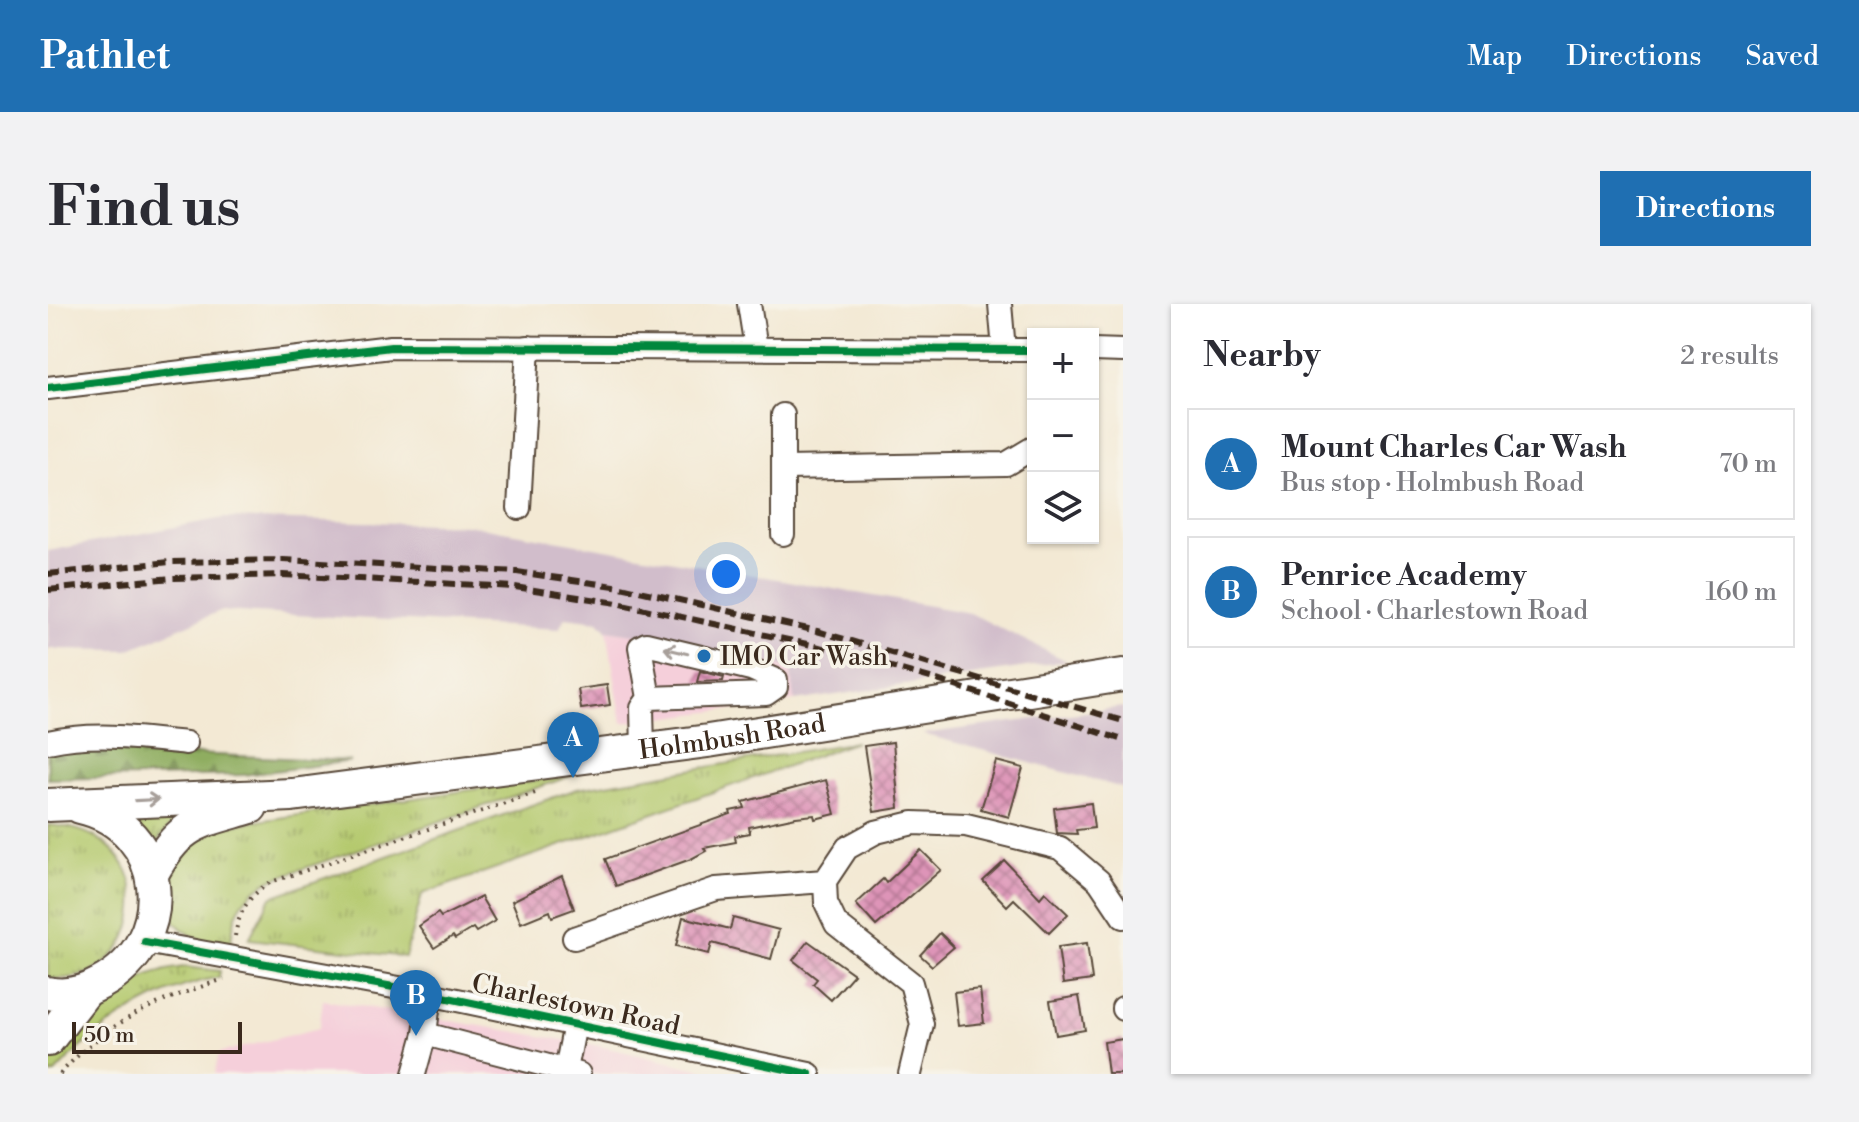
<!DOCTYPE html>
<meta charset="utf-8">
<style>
body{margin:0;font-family:"Libre Bodoni",serif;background:#f2f2f3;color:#2b2b33}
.controls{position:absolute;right:24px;top:24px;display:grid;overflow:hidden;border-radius:0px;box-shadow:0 2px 6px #0004}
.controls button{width:72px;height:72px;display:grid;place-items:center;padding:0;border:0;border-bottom:2px solid #e1e1e2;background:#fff;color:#2b2b33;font:40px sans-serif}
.scale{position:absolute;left:24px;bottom:20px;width:170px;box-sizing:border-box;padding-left:8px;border:4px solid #3b2a1e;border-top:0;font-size:22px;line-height:28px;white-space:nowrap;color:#3b2a1e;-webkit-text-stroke:6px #f7f3e8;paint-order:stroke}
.you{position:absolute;left:678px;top:270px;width:28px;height:28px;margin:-20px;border:6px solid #fff;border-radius:50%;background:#1a73e8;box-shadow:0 0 0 12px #1a73e833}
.badge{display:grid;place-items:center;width:52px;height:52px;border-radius:50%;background:#1f6fb2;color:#fff;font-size:26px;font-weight:700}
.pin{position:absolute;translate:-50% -66px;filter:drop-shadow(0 2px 4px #0008)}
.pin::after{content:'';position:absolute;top:42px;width:28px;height:24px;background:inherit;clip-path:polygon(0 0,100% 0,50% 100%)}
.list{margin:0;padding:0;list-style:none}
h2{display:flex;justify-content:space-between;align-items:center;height:104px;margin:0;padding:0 32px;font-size:34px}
h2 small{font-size:26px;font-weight:400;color:#7c7c81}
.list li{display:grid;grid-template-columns:52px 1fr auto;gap:24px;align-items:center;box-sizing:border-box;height:112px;margin:0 16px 16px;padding:0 16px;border:2px solid #e1e1e2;border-radius:0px}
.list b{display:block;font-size:30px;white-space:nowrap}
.list p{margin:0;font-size:26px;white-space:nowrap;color:#7c7c81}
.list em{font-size:26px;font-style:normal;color:#7c7c81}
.icon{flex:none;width:44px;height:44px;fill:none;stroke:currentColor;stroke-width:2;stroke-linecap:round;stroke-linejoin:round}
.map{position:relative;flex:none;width:1075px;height:770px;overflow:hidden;border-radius:0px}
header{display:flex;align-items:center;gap:48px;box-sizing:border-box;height:112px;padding:0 40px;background:#1f6fb2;color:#fff}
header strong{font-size:38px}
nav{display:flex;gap:44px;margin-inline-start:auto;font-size:28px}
.intro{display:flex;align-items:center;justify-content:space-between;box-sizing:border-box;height:192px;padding:0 48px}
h1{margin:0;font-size:56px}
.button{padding:20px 36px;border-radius:0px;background:#1f6fb2;color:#fff;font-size:28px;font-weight:700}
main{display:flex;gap:48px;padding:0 48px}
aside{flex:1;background:#fff;border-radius:0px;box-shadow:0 2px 6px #0004}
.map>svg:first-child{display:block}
.built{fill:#f5cfda}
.industrial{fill:#d1bdcb}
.grass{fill:url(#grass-tufts);stroke:#787a46;stroke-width:2}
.forest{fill:url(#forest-firs);stroke:#656c3f;stroke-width:2}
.building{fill:url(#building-cross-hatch)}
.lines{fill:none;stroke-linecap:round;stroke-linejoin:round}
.minor-casing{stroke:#574739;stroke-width:26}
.highway-casing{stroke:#574739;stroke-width:36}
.path{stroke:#574739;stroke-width:4;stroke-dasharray:2 6;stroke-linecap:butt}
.minor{stroke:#fff;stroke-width:22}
.highway{stroke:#fff;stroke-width:32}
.rail{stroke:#3b2a1e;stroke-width:6;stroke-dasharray:12 6;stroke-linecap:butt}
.cycleway-casing{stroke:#f7f3e8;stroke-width:13}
.cycleway{stroke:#00873e;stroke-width:8}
.oneway{stroke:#a79f9a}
.poi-dot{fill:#1f6fb2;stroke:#f7f3e8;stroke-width:3}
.labels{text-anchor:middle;stroke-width:7;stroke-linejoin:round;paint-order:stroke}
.poi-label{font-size:26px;fill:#3b2a1e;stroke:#f7f3e8;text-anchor:start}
.street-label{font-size:26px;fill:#3b2a1e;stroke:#f7f3e8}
</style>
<header>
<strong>Pathlet</strong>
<nav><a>Map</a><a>Directions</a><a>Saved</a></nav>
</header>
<div class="intro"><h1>Find us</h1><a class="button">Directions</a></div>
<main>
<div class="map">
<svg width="1075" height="770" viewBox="0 0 1075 770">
<defs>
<pattern id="grass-tufts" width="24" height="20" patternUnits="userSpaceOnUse" patternTransform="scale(2)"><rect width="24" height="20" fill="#b4c96d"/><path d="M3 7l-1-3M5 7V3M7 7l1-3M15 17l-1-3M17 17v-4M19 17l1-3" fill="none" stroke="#94a359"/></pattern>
<pattern id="forest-firs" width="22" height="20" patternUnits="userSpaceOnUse" patternTransform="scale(2)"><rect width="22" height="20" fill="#8fad60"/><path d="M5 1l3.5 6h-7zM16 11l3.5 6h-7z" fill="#768d4f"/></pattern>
<pattern id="building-cross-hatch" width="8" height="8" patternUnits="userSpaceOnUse" patternTransform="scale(2)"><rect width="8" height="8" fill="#de94b8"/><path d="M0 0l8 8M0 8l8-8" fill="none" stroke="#b57995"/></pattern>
</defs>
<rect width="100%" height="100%" fill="#f7f3e8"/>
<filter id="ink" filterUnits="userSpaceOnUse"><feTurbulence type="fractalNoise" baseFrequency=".0125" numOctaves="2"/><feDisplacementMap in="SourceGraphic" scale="16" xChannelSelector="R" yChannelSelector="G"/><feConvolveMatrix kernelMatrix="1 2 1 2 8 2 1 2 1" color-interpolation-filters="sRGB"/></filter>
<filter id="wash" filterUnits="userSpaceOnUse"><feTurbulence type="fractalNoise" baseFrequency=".006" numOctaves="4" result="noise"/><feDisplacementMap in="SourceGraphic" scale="32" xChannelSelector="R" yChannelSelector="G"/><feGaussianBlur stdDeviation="1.8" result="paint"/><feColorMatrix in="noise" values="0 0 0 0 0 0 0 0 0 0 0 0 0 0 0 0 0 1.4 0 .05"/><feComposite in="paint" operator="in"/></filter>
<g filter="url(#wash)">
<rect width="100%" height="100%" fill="#f3e9d4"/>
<g class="built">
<path d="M 559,326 L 612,334 L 742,364 L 747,397 L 574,419 Z"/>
<path d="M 275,696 L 547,741 L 672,770 L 166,770 L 171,749 L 271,724 Z"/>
</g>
<g class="industrial">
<path d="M 176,214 L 421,221 L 922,309 L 1019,357 L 747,397 L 742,364 L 613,334 L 559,326 L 551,317 L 517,313 L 511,325 L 172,307 L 80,346 L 0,345 L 0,247 Z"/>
<path d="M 1075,403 L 1075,484 L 875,430 Z"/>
</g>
<g class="grass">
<path d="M 808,438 L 374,590 L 357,653 L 201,635 L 223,593 L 529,485 Z"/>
<path d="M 526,471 L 225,575 C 193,591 184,609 183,644 C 139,637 96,610 128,561 C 132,554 136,545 142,541 C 151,533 164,528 175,522 Z"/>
<path d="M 81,511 L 121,511 L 125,518 L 105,543 Z"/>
<path d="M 0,521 C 125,527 102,685 0,674 Z"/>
<path d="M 136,663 L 172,667 L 171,673 C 105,686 52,720 6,770 L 0,770 L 0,754 C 36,712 78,669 136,663 Z"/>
</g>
<path class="forest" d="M 32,445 L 303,457 L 195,471 L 0,475 L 0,447 Z"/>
<g id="blocks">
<g class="building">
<path d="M 652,367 L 676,373 L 675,377 L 649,378 Z"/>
<path d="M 559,381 L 562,401 L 533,405 L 530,385 Z"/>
<path d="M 845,438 L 851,504 L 826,508 L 816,442 Z"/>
<path d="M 948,457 L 975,464 L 961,513 L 933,505 Z"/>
<path d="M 778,476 L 787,510 L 767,515 L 766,511 L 748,513 L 701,523 L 702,529 L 687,532 L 688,538 L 656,544 L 658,547 L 643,555 L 568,582 L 557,555 L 683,510 L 682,507 L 697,504 L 695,498 Z"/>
<path d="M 1043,499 L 1046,524 L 1028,526 L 1029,530 L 1009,529 L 1006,504 Z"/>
<path d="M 873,546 L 893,566 L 828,622 L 808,600 L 835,575 L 838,579 Z"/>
<path d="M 957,557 L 992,594 L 997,588 L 1020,610 L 1001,629 L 966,595 L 959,602 L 935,577 Z"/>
<path d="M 514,572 L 526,605 L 504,613 L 502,607 L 473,619 L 464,597 Z"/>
<path d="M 433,593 L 447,617 L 428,628 L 425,624 L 407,635 L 405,632 L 386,644 L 371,622 L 390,609 L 393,613 Z"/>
<path d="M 635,613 L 682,625 L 685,614 L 731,626 L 723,655 L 664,639 L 661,650 L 628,642 Z"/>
<path d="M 892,629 L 906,643 L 884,662 L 872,651 Z"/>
<path d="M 760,637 L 806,670 L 783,696 L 765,680 L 769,675 L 745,656 Z"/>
<path d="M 1039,639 L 1044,676 L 1015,680 L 1010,643 Z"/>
<path d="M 932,685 L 936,719 L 910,722 L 906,688 Z"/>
<path d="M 1031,692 L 1037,726 L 1008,731 L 1002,697 Z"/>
<path d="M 1075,735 L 1075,770 L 1060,770 L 1056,738 Z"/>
</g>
</g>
</g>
<g filter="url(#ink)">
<use href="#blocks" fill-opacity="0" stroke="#574739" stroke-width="2"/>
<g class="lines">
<g class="minor-casing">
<g id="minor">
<path d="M 701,0 L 708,44"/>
<path d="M 952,0 L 956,46"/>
<path d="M 1045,46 L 1075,47"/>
<path d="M 0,84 L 343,43 L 985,46"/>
<path d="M 735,111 L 735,230"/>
<path d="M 737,164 L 958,160 L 985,144"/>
<path d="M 471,204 L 480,43"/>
<path d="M 0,438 C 46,428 91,434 138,439"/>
<path d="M 595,446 L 594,404 L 601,394 L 592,343 L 598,340 L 703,365 L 728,376 L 728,383 L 718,390 L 601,394"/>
<path d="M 526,634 L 668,585 L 777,577"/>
<path d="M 97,638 L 362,686 L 761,770"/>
<path d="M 1075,705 L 1075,704"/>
<path d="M 377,730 L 531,770"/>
<path d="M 518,766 L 527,720"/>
<path d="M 366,770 L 377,730 L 382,690"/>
<path d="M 862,770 L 874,720 L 863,679 L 788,620 L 778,599 L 777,577 L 799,544 L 828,528 L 865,519 L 918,521 L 1012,544 L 1051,577 L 1075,613"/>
</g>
</g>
<g class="highway-casing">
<g id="highway">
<path id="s1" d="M 0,501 L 244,491 L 660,437 L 1075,371"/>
<path d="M 104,570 C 132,518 149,519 203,503"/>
<path d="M 0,689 C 18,693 37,688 53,679 C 131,637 121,523 32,503"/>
<path d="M 0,736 L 38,687"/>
</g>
</g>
<g class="path">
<path d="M 187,632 C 191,607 201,591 223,578 L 487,489"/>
<path d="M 12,770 C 62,715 107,698 176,675"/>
</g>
<use href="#minor" class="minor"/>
<use href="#highway" class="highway"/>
<g class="rail">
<path d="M 0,270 L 123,258 L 235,256 L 469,268 L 573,283 L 769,327 L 1075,417"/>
<path d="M 0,286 L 124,274 L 234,271 L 467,283 L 569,299 L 764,341 L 886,375 L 1075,436"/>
</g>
<g class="cycleway-casing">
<g id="cycleway">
<path d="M 0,84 L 343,43 L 985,46"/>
<path d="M 97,638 L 362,686 L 761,770"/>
</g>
</g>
<use href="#cycleway" class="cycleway"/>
</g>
<defs><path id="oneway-shaft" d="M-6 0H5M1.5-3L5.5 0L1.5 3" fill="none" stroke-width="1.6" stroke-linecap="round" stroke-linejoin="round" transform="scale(2)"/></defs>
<g class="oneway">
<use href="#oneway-shaft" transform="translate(628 347) rotate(-167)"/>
<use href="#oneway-shaft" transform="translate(99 496) rotate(-3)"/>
</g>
</g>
<circle class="poi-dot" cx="656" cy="352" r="8"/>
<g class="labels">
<g class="poi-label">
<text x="672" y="361">IMO Car Wash</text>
</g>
<g class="street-label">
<text dy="9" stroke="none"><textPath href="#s1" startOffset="688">Holmbush Road</textPath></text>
<text transform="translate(528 700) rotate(12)" y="9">Charlestown Road</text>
</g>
</g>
</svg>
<div class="controls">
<button>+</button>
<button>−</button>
<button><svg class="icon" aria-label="layers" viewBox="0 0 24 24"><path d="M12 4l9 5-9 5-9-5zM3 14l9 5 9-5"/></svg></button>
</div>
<div class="scale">50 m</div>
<div class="you"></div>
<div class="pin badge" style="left:525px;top:474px">A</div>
<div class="pin badge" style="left:368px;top:732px">B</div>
</div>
<aside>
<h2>Nearby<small>2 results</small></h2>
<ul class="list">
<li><span class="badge">A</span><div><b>Mount Charles Car Wash</b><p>Bus stop · Holmbush Road</p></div><em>70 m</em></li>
<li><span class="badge">B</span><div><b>Penrice Academy</b><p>School · Charlestown Road</p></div><em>160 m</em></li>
</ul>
</aside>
</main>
